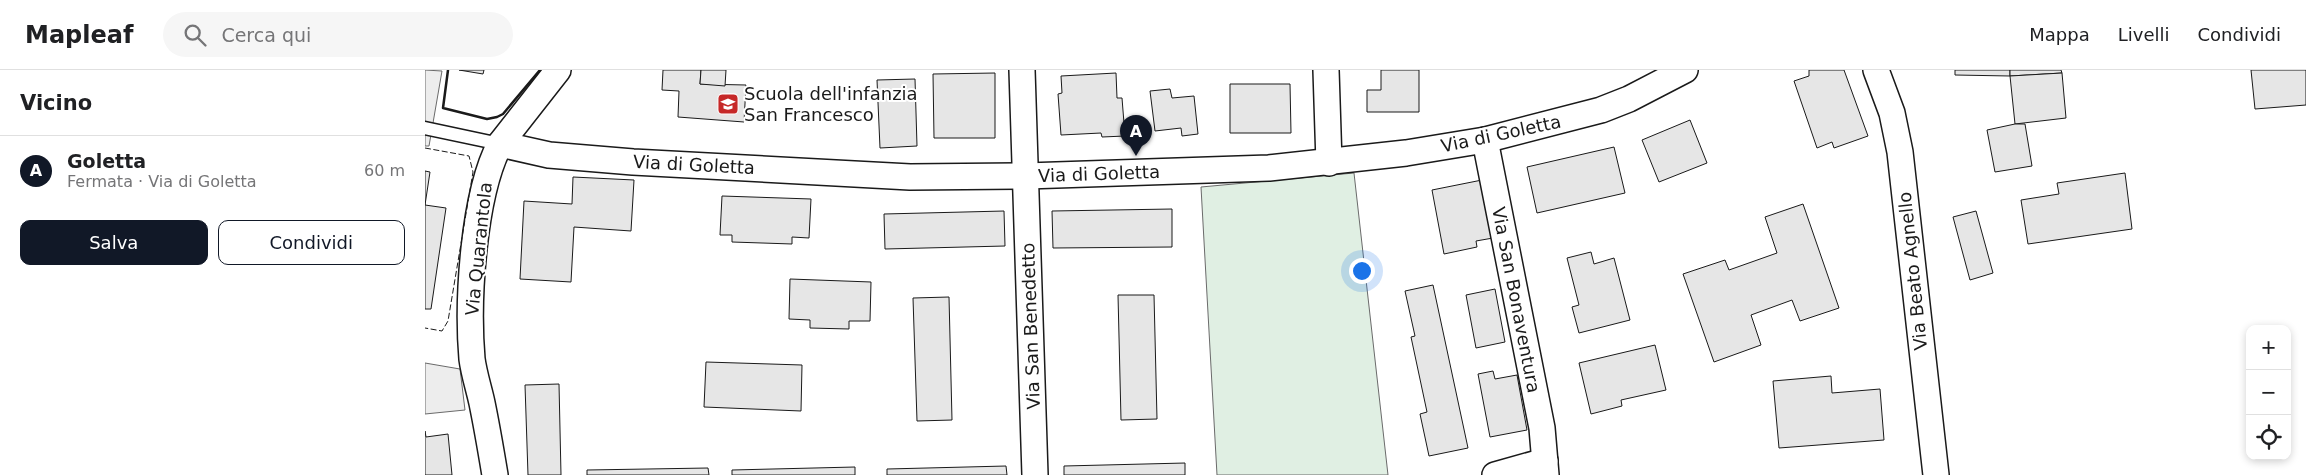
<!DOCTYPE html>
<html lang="it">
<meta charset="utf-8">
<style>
body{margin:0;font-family:"DejaVu Sans",sans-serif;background:#f6f6f6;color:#202124}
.controls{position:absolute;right:15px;bottom:15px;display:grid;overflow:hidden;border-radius:10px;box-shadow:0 2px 8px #0003}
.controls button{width:45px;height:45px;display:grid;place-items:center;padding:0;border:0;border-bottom:1px solid #e0e0e0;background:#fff;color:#202124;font:25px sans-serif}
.you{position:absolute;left:936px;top:200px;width:18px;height:18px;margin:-12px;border:4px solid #fff;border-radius:50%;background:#1a73e8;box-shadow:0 0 0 8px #1a73e833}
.badge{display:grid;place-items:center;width:32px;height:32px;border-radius:50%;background:#111827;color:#fff;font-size:16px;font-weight:700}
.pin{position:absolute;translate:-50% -41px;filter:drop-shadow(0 1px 2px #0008)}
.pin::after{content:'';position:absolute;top:26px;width:18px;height:15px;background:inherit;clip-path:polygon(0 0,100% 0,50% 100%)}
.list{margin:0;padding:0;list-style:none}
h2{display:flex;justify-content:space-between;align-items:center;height:65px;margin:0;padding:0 20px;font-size:21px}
h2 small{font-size:16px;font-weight:400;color:#757577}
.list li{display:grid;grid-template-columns:32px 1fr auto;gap:15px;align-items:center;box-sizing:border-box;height:70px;padding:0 20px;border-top:1px solid #e0e0e0}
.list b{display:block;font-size:19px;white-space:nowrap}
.list p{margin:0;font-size:16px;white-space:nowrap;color:#757577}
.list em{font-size:16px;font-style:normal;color:#757577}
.actions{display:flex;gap:10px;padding:15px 20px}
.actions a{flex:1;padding:11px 0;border:1px solid #111827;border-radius:10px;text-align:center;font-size:18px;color:#111827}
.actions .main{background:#111827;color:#fff}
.icon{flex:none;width:28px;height:28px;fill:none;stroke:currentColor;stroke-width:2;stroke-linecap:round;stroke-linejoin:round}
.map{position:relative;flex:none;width:1881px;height:405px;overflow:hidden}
header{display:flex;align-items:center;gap:30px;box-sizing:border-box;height:70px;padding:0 25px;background:#fff;border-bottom:1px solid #e0e0e0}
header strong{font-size:24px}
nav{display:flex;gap:28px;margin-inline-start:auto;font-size:18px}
.search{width:350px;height:45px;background:#f6f6f6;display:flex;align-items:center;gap:12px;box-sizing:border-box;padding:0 18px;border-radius:28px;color:#757577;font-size:19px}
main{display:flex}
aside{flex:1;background:#fff}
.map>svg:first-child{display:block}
.green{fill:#e0efe3;stroke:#6a6a6a}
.parking{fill:#ededed;stroke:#6a6a6a}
.building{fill:#e6e6e6;stroke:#1a1a1a}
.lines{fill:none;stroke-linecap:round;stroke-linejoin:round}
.lane-casing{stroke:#1a1a1a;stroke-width:15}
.street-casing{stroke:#1a1a1a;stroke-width:28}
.lane{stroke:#fff;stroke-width:12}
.street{stroke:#fff;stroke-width:25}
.fence{stroke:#1a1a1a;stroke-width:1;stroke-dasharray:6 2.5;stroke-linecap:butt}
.wall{stroke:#1a1a1a;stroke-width:2.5}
.labels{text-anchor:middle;stroke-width:4;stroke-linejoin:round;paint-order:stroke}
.poi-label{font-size:18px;fill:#1a1a1a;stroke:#fff;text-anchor:start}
.street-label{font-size:18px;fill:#1a1a1a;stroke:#fff}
</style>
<header>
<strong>Mapleaf</strong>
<div class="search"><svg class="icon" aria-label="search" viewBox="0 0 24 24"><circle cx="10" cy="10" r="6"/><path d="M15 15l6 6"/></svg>Cerca qui</div>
<nav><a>Mappa</a><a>Livelli</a><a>Condividi</a></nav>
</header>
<main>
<aside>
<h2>Vicino<small></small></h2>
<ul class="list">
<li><span class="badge">A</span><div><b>Goletta</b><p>Fermata · Via di Goletta</p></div><em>60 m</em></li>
</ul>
<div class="actions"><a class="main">Salva</a><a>Condividi</a></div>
</aside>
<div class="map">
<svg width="1881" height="405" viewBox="0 0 1881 405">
<rect width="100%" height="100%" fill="#fff"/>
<path class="green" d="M 929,103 L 963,405 L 792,405 L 776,117 Z"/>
<g class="parking">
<path d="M 0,0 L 17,1 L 4,76 L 0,76 Z"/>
<path d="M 0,293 L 35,299 L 40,340 L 0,344 Z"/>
</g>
<g class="building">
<path d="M 34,0 L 59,0 L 58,4 Z"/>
<path d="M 238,0 L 276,0 L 275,14 L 321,15 L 319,52 L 253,47 L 254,21 L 237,20 Z"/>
<path d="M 276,0 L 301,0 L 300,16 L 275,14 Z"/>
<path d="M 956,0 L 994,0 L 994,42 L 942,42 L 942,20 L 956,20 Z"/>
<path d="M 1419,0 L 1443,66 L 1409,78 L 1407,72 L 1392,78 L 1369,11 L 1384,6 L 1384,0 Z"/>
<path d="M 1530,0 L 1585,0 L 1585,6 L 1530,5 Z"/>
<path d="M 1585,0 L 1636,0 L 1637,3 L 1585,6 Z"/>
<path d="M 1826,0 L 1881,0 L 1881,35 L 1830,39 Z"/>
<path d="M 570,3 L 570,68 L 509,68 L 508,4 Z"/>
<path d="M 691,3 L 692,28 L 697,28 L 700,66 L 677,67 L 676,63 L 636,65 L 633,24 L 637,23 L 636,6 Z"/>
<path d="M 1637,3 L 1641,48 L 1590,54 L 1585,6 Z"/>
<path d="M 490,9 L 492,76 L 455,78 L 452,10 Z"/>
<path d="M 805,14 L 865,14 L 866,63 L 805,63 Z"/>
<path d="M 745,19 L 747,28 L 769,26 L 773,64 L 757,66 L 756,58 L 730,61 L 725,21 Z"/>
<path d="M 1265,50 L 1282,93 L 1234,112 L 1217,70 Z"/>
<path d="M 1590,54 L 1600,54 L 1607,96 L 1570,102 L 1562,60 Z"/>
<path d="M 1189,77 L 1200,123 L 1112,143 L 1102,97 Z"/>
<path d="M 0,101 L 5,102 L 0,135 L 21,138 L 6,239 L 0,239 Z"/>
<path d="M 1700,103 L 1707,159 L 1603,174 L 1596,130 L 1634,124 L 1632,113 Z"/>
<path d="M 148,107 L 209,110 L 206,161 L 149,157 L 146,212 L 95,209 L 99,131 L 147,134 Z"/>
<path d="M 1057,110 L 1068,168 L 1051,171 L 1052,177 L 1019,184 L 1007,120 Z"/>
<path d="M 297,126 L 386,129 L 384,168 L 367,167 L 367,174 L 307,172 L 307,165 L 295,165 Z"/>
<path d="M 1378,134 L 1414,238 L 1375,251 L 1367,230 L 1326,245 L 1336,275 L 1289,292 L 1258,204 L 1300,190 L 1304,200 L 1352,183 L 1340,147 Z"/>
<path d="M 747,139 L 747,177 L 628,178 L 627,141 Z"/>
<path d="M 579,141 L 580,176 L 460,179 L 459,144 Z"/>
<path d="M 1551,141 L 1568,203 L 1545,210 L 1528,147 Z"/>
<path d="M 1166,182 L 1169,194 L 1189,188 L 1205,250 L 1154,263 L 1147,237 L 1154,235 L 1142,188 Z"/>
<path d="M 365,209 L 446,212 L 445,251 L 424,251 L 424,259 L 385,258 L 385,250 L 364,249 Z"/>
<path d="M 1008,215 L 1043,378 L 1004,386 L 995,344 L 1002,342 L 986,267 L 990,266 L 980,221 Z"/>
<path d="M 1070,219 L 1080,272 L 1051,278 L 1041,225 Z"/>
<path d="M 693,225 L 729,225 L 732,349 L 696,350 Z"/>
<path d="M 524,227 L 527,350 L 492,351 L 488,228 Z"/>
<path d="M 1230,275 L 1241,320 L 1196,330 L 1197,336 L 1166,344 L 1154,293 Z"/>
<path d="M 281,292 L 377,295 L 376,341 L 279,337 Z"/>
<path d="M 1068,301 L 1070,309 L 1092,305 L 1102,360 L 1065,367 L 1053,304 Z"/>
<path d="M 1406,306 L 1407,323 L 1455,319 L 1459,370 L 1354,378 L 1348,311 Z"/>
<path d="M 134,314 L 136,405 L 103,405 L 100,315 Z"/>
<path d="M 0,361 L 1,367 L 23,364 L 27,405 L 0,405 Z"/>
<path d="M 760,393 L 760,405 L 639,405 L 639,396 Z"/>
<path d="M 581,396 L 582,405 L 462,405 L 462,399 Z"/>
<path d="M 430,397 L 430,405 L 307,405 L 307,400 Z"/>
<path d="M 283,398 L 284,405 L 162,405 L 162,400 Z"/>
</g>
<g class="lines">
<g class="lane-casing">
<path id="lane" d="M 0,58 L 75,74"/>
</g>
<g class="street-casing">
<g id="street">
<path d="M 597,0 L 610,405"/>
<path d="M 901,0 L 904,93"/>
<path d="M 1451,0 L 1467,43 L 1475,82 L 1511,405"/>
<path d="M 1060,70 L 1117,358 L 1121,405"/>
<path d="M 75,74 L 124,85 L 208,92 L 485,107 L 601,106 L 844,98 L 981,83 L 1060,70 L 1176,40 L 1204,29 L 1260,0"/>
<path d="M 70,405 C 66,381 62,357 57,333 C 54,319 49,304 47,289 C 42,231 48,125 75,74 L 133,0"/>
<path d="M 1070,405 L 1120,391"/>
</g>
</g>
<use href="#lane" class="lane"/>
<use href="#street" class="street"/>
<path class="fence" d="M 0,78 L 44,86 L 48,102 L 23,251 L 17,261 L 0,258"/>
<path class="wall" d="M 23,0 L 18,38 L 62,49 L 72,47 L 78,44 L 115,0"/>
</g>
<defs>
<g id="school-square" transform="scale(1.125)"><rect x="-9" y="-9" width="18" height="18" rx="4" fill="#c62828" stroke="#fff"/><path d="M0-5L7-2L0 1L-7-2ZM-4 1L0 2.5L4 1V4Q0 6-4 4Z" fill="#fff"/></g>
</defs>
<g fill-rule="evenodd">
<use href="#school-square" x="303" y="34"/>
</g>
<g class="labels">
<g class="poi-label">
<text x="319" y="30">Scuola dell'infanzia<tspan x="319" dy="21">San Francesco</tspan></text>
</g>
<g class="street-label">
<text transform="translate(1076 64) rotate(-12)" y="6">Via di Goletta</text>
<text transform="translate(269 95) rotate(3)" y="6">Via di Goletta</text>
<text transform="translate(674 104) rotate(-2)" y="6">Via di Goletta</text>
<text transform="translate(54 179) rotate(-84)" y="6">Via Quarantola</text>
<text transform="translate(1488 201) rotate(-96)" y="6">Via Beato Agnello</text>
<text transform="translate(1091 230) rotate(79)" y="6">Via San Bonaventura</text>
<text transform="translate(606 256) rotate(-92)" y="6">Via San Benedetto</text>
</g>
</g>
</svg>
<div class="controls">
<button>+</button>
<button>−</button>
<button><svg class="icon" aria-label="locate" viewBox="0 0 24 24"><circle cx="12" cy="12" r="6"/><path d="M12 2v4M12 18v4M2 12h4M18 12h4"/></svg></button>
</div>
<div class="you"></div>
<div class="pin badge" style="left:711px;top:86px">A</div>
</div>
</main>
